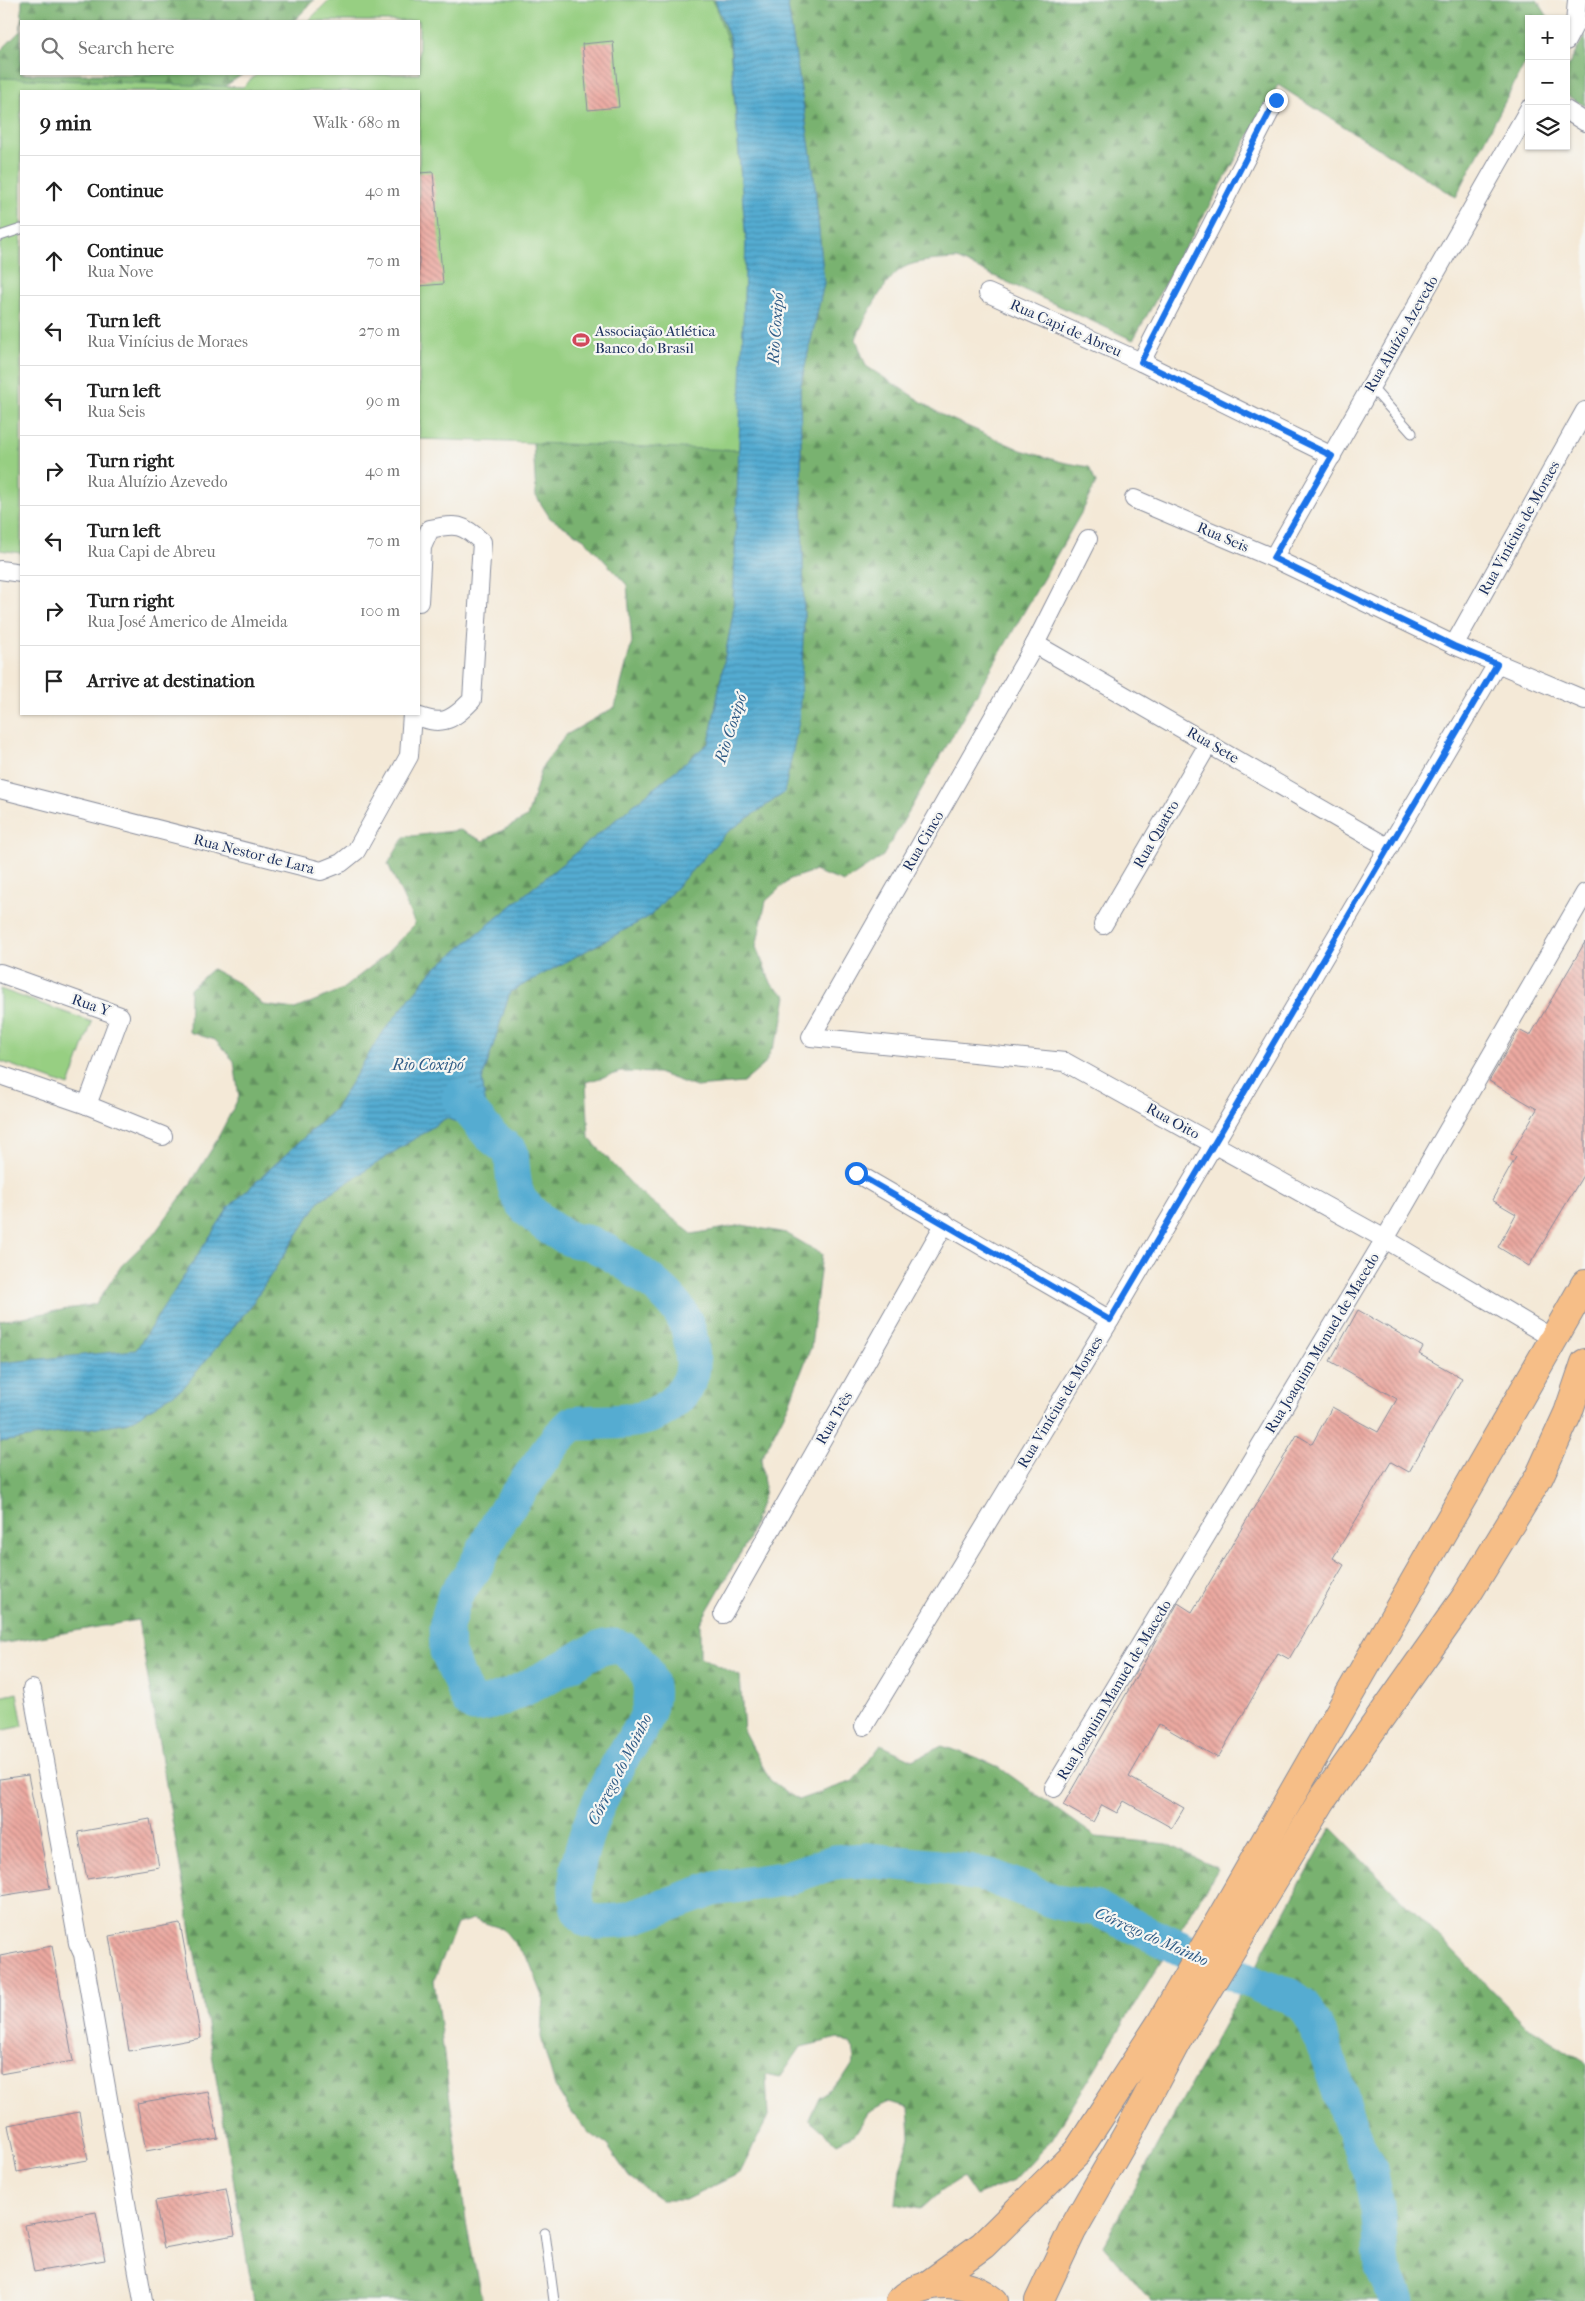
<!DOCTYPE html>
<meta charset="utf-8">
<style>
body{margin:0;font-family:"IM FELL French Canon",serif;background:#f6f6f6;color:#222}
.controls{position:absolute;right:15px;top:15px;display:grid;overflow:hidden;border-radius:0px;box-shadow:0 1px 4px #0004}
.controls button{width:45px;height:45px;display:grid;place-items:center;padding:0;border:0;border-bottom:1px solid #e0e0e0;background:#fff;color:#222;font:25px sans-serif}
.stop{position:absolute;width:15px;height:15px;margin:-11px;border:4px solid #1a73e8;border-radius:50%;background:#fff}
.stop.end{background:#1a73e8;border-color:#fff;box-shadow:0 1px 5px #0008}
.list{margin:0;padding:0;list-style:none}
h2{display:flex;justify-content:space-between;align-items:center;height:65px;margin:0;padding:0 20px;font-size:21px}
h2 small{font-size:16px;font-weight:400;color:#767676}
.list li{display:grid;grid-template-columns:32px 1fr auto;gap:15px;align-items:center;box-sizing:border-box;height:70px;padding:0 20px;border-top:1px solid #e0e0e0}
.list b{display:block;font-size:19px;white-space:nowrap}
.list p{margin:0;font-size:16px;white-space:nowrap;color:#767676}
.list em{font-size:16px;font-style:normal;color:#767676}
.icon{flex:none;width:28px;height:28px;fill:none;stroke:currentColor;stroke-width:2;stroke-linecap:round;stroke-linejoin:round}
.map{position:relative;flex:none;width:1585px;height:2301px;overflow:hidden}
.search{position:absolute;background:#fff;box-shadow:0 1px 4px #0004;left:20px;top:20px;width:400px;height:55px;display:flex;align-items:center;gap:12px;box-sizing:border-box;padding:0 18px;border-radius:0px;color:#767676;font-size:19px}
.panel{position:absolute;background:#fff;box-shadow:0 1px 4px #0004;left:20px;top:90px;width:400px;height:625px;border-radius:0px}
.map>svg:first-child{display:block}
.forest{fill:url(#forest-firs);stroke:#4a7067}
.garden{fill:#97cf82;stroke:#597f70}
.water{fill:url(#water-rules);stroke:#386e98}
.lines{fill:none;stroke-linecap:round;stroke-linejoin:round}
.river{stroke:#54acd1;stroke-width:35}
.building{fill:url(#building-back-hatch)}
.lane-casing{stroke:#888c9a;stroke-width:11}
.street-casing{stroke:#888c9a;stroke-width:20}
.primary-casing{stroke:#888c9a;stroke-width:30}
.lane{stroke:#fff;stroke-width:9}
.street{stroke:#fff;stroke-width:18}
.primary{stroke:#f6be87;stroke-width:28}
.route{stroke:#1a73e8;stroke-width:6}
.labels{text-anchor:middle;stroke-width:4.5;stroke-linejoin:round;paint-order:stroke}
.street-label{font-size:15px;fill:#1b2f5e;stroke:#f6f6f2}
.poi-label{font-size:15px;fill:#1b2f5e;stroke:#f6f6f2;text-anchor:start}
.water-label{font-size:16px;font-style:italic;fill:#2f5b86;stroke:#f6f6f2}
</style>
<div class="map">
<svg width="1585" height="2301" viewBox="0 0 1585 2301">
<defs>
<pattern id="forest-firs" width="22" height="20" patternUnits="userSpaceOnUse" patternTransform="scale(1.25)"><rect width="22" height="20" fill="#79b270"/><path d="M5 1l3.5 6h-7zM16 11l3.5 6h-7z" fill="#62915f"/></pattern>
<pattern id="water-rules" width="6" height="5" patternUnits="userSpaceOnUse" patternTransform="scale(1.25)"><rect width="6" height="5" fill="#54acd1"/><path d="M0 2.5h6" fill="none" stroke="#458cad"/></pattern>
<pattern id="building-back-hatch" width="6" height="6" patternUnits="userSpaceOnUse" patternTransform="scale(1.25)"><rect width="6" height="6" fill="#eca9a0"/><path d="M-1 5l2 2M0 0l6 6M5-1l2 2" fill="none" stroke="#be8a86"/></pattern>
</defs>
<rect width="100%" height="100%" fill="#f6f6f2"/>
<filter id="ink" filterUnits="userSpaceOnUse"><feTurbulence type="fractalNoise" baseFrequency=".02" numOctaves="2"/><feDisplacementMap in="SourceGraphic" scale="10" xChannelSelector="R" yChannelSelector="G"/><feConvolveMatrix kernelMatrix="1 2 1 2 8 2 1 2 1" color-interpolation-filters="sRGB"/></filter>
<filter id="wash" filterUnits="userSpaceOnUse"><feTurbulence type="fractalNoise" baseFrequency=".0096" numOctaves="4" result="noise"/><feDisplacementMap in="SourceGraphic" scale="20" xChannelSelector="R" yChannelSelector="G"/><feGaussianBlur stdDeviation="1.12" result="paint"/><feColorMatrix in="noise" values="0 0 0 0 0 0 0 0 0 0 0 0 0 0 0 0 0 1.4 0 .05"/><feComposite in="paint" operator="in"/></filter>
<g filter="url(#wash)">
<rect width="100%" height="100%" fill="#f4e9d7"/>
<g class="forest">
<path d="M 22,0 L 314,0 L 294,21 L 21,21 L 21,74 L 243,74 L 218,91 L 21,91 L 0,150 L 0,51 L 21,30 Z"/>
<path d="M 621,0 L 715,0 L 730,39 L 739,450 L 733,614 L 709,743 L 431,972 L 380,1036 L 335,1109 L 229,1207 L 136,1351 L 0,1363 L 0,1321 L 96,1304 L 122,1265 L 154,1234 L 189,1186 L 213,1147 L 239,1097 L 234,1061 L 215,1040 L 189,1032 L 190,989 L 212,969 L 240,984 L 263,1005 L 295,1009 L 341,990 L 382,958 L 415,924 L 388,864 L 404,837 L 460,830 L 483,841 L 527,817 L 543,765 L 566,735 L 615,707 L 632,642 L 627,585 L 584,539 L 550,518 L 536,496 L 531,406 Z"/>
<path d="M 787,0 L 1537,0 L 1548,17 L 1547,19 L 1529,19 L 1529,55 L 1456,197 L 1278,85 L 1133,340 L 957,259 C 942,260 916,260 903,268 C 886,277 863,321 856,339 L 866,366 L 942,415 L 1021,450 L 1062,462 L 1089,467 L 1096,483 L 1084,508 L 883,856 L 844,882 L 814,871 L 790,879 L 766,901 L 756,947 L 772,985 L 787,996 L 781,1030 L 764,1065 L 743,1083 L 696,1087 L 658,1073 L 621,1072 L 586,1082 L 589,1138 L 636,1189 L 692,1234 L 742,1225 L 786,1233 L 822,1254 L 811,1347 L 788,1406 L 761,1459 L 765,1491 L 748,1540 L 700,1623 L 700,1657 L 740,1676 L 744,1732 L 770,1780 L 798,1800 L 853,1781 L 881,1745 L 913,1760 L 942,1746 L 978,1758 L 1000,1768 L 1096,1837 L 1168,1844 L 1218,1869 L 1052,2139 L 1013,2181 L 976,2196 L 963,2177 L 941,2191 L 921,2209 L 896,2204 L 900,2169 L 910,2137 L 908,2107 L 888,2102 L 868,2113 L 855,2134 L 837,2143 L 809,2119 L 819,2097 L 843,2079 L 854,2062 L 852,2045 L 839,2038 L 801,2047 L 780,2078 L 766,2075 L 768,2117 L 740,2173 L 685,2200 L 661,2200 L 629,2177 L 607,2145 L 590,2134 L 572,2113 L 555,2086 L 541,2037 L 543,1996 L 529,1961 L 503,1929 L 473,1919 L 457,1924 L 434,1980 L 467,2228 L 482,2301 L 254,2301 L 138,1620 L 0,1644 L 0,1442 L 129,1422 L 249,1308 L 320,1200 L 446,1118 L 490,1135 L 482,1080 L 510,992 L 650,916 L 726,833 L 784,793 L 804,621 L 800,388 L 824,283 L 813,168 Z"/>
<path d="M 1585,35 L 1585,106 L 1566,95 L 1566,70 Z"/>
<path d="M 1331,1828 L 1527,2026 L 1585,2063 L 1585,2301 L 1151,2301 L 1103,2245 Z"/>
</g>
<g class="garden">
<path d="M 329,0 L 713,0 L 730,48 L 746,241 L 739,450 L 419,439 L 419,91 L 21,91 L 21,553 L 0,550 L 0,78 L 243,87 L 257,74 L 419,74 L 419,21 L 308,21 Z"/>
<path d="M 0,989 L 92,1022 L 69,1086 L 0,1061 Z"/>
<path d="M 17,1693 L 23,1726 L 0,1731 L 0,1697 Z"/>
</g>
<path class="water" d="M 715,0 L 787,0 L 813,168 L 824,283 L 800,388 L 804,621 L 799,721 L 784,793 L 726,833 L 650,916 L 510,992 L 482,1080 L 490,1135 L 446,1118 L 320,1200 L 249,1308 L 183,1388 L 129,1422 L 0,1442 L 0,1363 L 136,1350 L 229,1207 L 335,1109 L 380,1036 L 431,972 L 709,743 L 733,614 L 746,241 L 730,39 Z"/>
<g class="lines">
<path class="river" d="M 459,1098 L 490,1135 L 511,1152 C 513,1166 512,1191 522,1203 C 534,1217 553,1232 570,1239 C 577,1242 586,1241 592,1244 C 620,1257 669,1290 683,1317 C 691,1331 692,1348 693,1364 C 693,1375 687,1387 680,1395 C 650,1430 612,1419 572,1424 L 556,1440 L 501,1517 L 474,1569 L 455,1595 L 446,1627 L 447,1651 L 468,1700 L 474,1705 C 501,1705 549,1675 574,1662 C 585,1655 598,1647 612,1646 C 623,1645 633,1656 640,1663 C 653,1677 654,1695 648,1712 C 643,1730 630,1744 620,1761 C 600,1796 567,1868 578,1908 C 579,1912 584,1916 587,1920 L 598,1922 L 622,1921 L 713,1889 L 783,1879 L 834,1862 L 866,1860 L 939,1867 L 990,1876 L 1056,1902 L 1097,1909 L 1265,1988 L 1290,1996 L 1305,2007 L 1320,2035 L 1356,2140 L 1370,2169 L 1377,2206 L 1382,2268 L 1398,2301"/>
</g>
<g id="blocks">
<g class="building">
<path d="M 613,41 L 619,107 L 588,110 L 582,44 Z"/>
<path d="M 433,172 L 443,284 L 419,286 L 419,173 Z"/>
<path d="M 1585,942 L 1585,1172 L 1529,1266 L 1498,1247 L 1516,1214 L 1492,1200 L 1516,1157 L 1511,1154 L 1537,1109 L 1489,1081 L 1519,1030 L 1530,1036 Z"/>
<path d="M 1358,1310 L 1423,1347 L 1419,1354 L 1462,1378 L 1409,1472 L 1391,1462 L 1333,1558 L 1344,1565 L 1289,1659 L 1278,1653 L 1218,1758 L 1159,1724 L 1129,1777 L 1184,1808 L 1172,1828 L 1124,1801 L 1117,1813 L 1102,1805 L 1093,1822 L 1063,1805 L 1178,1603 L 1192,1612 L 1297,1435 L 1312,1444 L 1332,1407 L 1378,1432 L 1397,1399 L 1330,1361 Z"/>
<path d="M 28,1775 L 50,1888 L 0,1896 L 0,1779 Z"/>
<path d="M 150,1819 L 159,1867 L 87,1879 L 78,1832 Z"/>
<path d="M 180,1923 L 201,2038 L 129,2051 L 109,1936 Z"/>
<path d="M 52,1946 L 73,2061 L 0,2074 L 0,1956 Z"/>
<path d="M 208,2091 L 218,2138 L 146,2151 L 137,2103 Z"/>
<path d="M 79,2112 L 88,2160 L 17,2172 L 8,2125 Z"/>
<path d="M 226,2188 L 235,2235 L 164,2248 L 155,2201 Z"/>
<path d="M 96,2212 L 105,2260 L 34,2272 L 25,2225 Z"/>
</g>
</g>
</g>
<g filter="url(#ink)">
<use href="#blocks" fill-opacity="0" stroke="#888c9a" stroke-width="1"/>
<g class="lines">
<g class="lane-casing">
<g id="lane">
<path d="M 0,236 L 21,229"/>
<path d="M 1371,387 L 1412,433"/>
<path d="M 545,2233 L 554,2301"/>
</g>
</g>
<g class="street-casing">
<g id="street">
<path d="M 1566,41 L 1575,24 L 1577,0"/>
<path d="M 1566,110 L 1585,122"/>
<path d="M 988,293 L 1141,362 L 1332,456"/>
<path d="M 1141,362 L 1276,100"/>
<path d="M 1134,499 L 1273,558 L 1454,645 L 1585,700"/>
<path d="M 1088,539 L 1035,644 L 811,1037 L 1065,1062 L 1385,1239 L 1552,1338"/>
<path d="M 1273,558 L 1529,109"/>
<path d="M 0,570 L 21,573"/>
<path d="M 1035,644 L 1389,848"/>
<path d="M 1454,645 L 1585,411"/>
<path d="M 412,714 C 441,726 450,723 472,700 L 482,542 C 463,524 456,523 430,529 L 422,547 L 419,602"/>
<path d="M 0,789 L 321,871 L 341,863 L 356,851 L 409,756 L 412,714"/>
<path d="M 1103,925 L 1209,743"/>
<path d="M 0,973 L 120,1016 L 87,1105"/>
<path d="M 0,1075 L 87,1105 L 163,1136"/>
<path d="M 856,1173 L 1110,1320"/>
<path d="M 723,1614 L 945,1223"/>
<path d="M 32,1689 L 78,1943 L 83,1954 L 143,2301"/>
<path d="M 864,1726 L 1110,1320 L 1497,664"/>
<path d="M 1054,1788 L 1385,1239 L 1585,893"/>
</g>
</g>
<g class="primary-casing">
<g id="primary">
<path d="M 925,2287 L 983,2245 L 1077,2152 L 1162,2021 L 1585,1284"/>
<path d="M 900,2301 C 925,2277 969,2280 994,2301"/>
<path d="M 1039,2301 L 1072,2231 L 1128,2133 L 1181,2033 L 1322,1800 L 1465,1598 L 1539,1477 L 1568,1413 L 1585,1363"/>
</g>
</g>
<use href="#lane" class="lane"/>
<use href="#street" class="street"/>
<use href="#primary" class="primary"/>
</g>
</g>
<g class="lines" filter="url(#ink)">
<path class="route" d="M 856,1173 L 1110,1320 L 1497,664 L 1454,646 L 1273,558 L 1332,456 L 1141,362 L 1276,100"/>
</g>
<defs>
<g id="stadium-bare" transform="scale(1.35)"><path d="M0-5a6.5 5 0 1 0 0 10a6.5 5 0 1 0 0-10ZM-3.5-1.8h7v3.6h-7Z" fill="#d1495b" stroke="#f6f6f2" stroke-width="2.5" paint-order="stroke"/></g>
</defs>
<g fill-rule="evenodd">
<use href="#stadium-bare" x="581" y="340"/>
</g>
<g class="labels">
<g class="street-label">
<text transform="translate(1066 328) rotate(24)" y="5">Rua Capi de Abreu</text>
<text transform="translate(1401 334) rotate(-60)" y="5">Rua Aluízio Azevedo</text>
<text transform="translate(1519 528) rotate(-61)" y="5">Rua Vinícius de Moraes</text>
<text transform="translate(1223 537) rotate(23)" y="5">Rua Seis</text>
<text transform="translate(1213 745) rotate(30)" y="5">Rua Sete</text>
<text transform="translate(1156 834) rotate(-60)" y="5">Rua Quatro</text>
<text transform="translate(923 841) rotate(-60)" y="5">Rua Cinco</text>
<text transform="translate(254 854) rotate(14)" y="5">Rua Nestor de Lara</text>
<text transform="translate(91 1005) rotate(19)" y="5">Rua Y</text>
<text transform="translate(1173 1121) rotate(29)" y="5">Rua Oito</text>
<text transform="translate(1322 1343) rotate(-59)" y="5">Rua Joaquim Manuel de Macedo</text>
<text transform="translate(1060 1402) rotate(-59)" y="5">Rua Vinícius de Moraes</text>
<text transform="translate(834 1418) rotate(-60)" y="5">Rua Três</text>
<text transform="translate(1114 1690) rotate(-59)" y="5">Rua Joaquim Manuel de Macedo</text>
</g>
<g class="poi-label">
<text x="595" y="336">Associação Atlética<tspan x="595" dy="17">Banco do Brasil</tspan></text>
</g>
<g class="water-label">
<text transform="translate(775 328) rotate(-86)" y="6">Rio Coxipó</text>
<text transform="translate(730 728) rotate(-72)" y="6">Rio Coxipó</text>
<text x="428" y="1070">Rio Coxipó</text>
<text transform="translate(619 1769) rotate(-63)" y="6">Córrego do Moinho</text>
<text transform="translate(1152 1936) rotate(24)" y="6">Córrego do Moinho</text>
</g>
</g>
</svg>
<div class="controls">
<button>+</button>
<button>−</button>
<button><svg class="icon" aria-label="layers" viewBox="0 0 24 24"><path d="M12 4l9 5-9 5-9-5zM3 14l9 5 9-5"/></svg></button>
</div>
<div class="stop" style="left:856px;top:1173px"></div>
<div class="stop end" style="left:1276px;top:100px"></div>
<div class="search"><svg class="icon" aria-label="search" viewBox="0 0 24 24"><circle cx="10" cy="10" r="6"/><path d="M15 15l6 6"/></svg>Search here</div>
<section class="panel">
<h2>9 min<small>Walk · 680 m</small></h2>
<ul class="list">
<li><svg class="icon" aria-label="ahead" viewBox="0 0 24 24"><path d="M12 20V5M6 11l6-6 6 6"/></svg><div><b>Continue</b></div><em>40 m</em></li>
<li><svg class="icon" aria-label="ahead" viewBox="0 0 24 24"><path d="M12 20V5M6 11l6-6 6 6"/></svg><div><b>Continue</b><p>Rua Nove</p></div><em>70 m</em></li>
<li><svg class="icon" aria-label="left" viewBox="0 0 24 24"><path d="M17 20v-9H6M10 6l-5 5 5 5"/></svg><div><b>Turn left</b><p>Rua Vinícius de Moraes</p></div><em>270 m</em></li>
<li><svg class="icon" aria-label="left" viewBox="0 0 24 24"><path d="M17 20v-9H6M10 6l-5 5 5 5"/></svg><div><b>Turn left</b><p>Rua Seis</p></div><em>90 m</em></li>
<li><svg class="icon" aria-label="right" viewBox="0 0 24 24"><path d="M7 20v-9h11M14 6l5 5-5 5"/></svg><div><b>Turn right</b><p>Rua Aluízio Azevedo</p></div><em>40 m</em></li>
<li><svg class="icon" aria-label="left" viewBox="0 0 24 24"><path d="M17 20v-9H6M10 6l-5 5 5 5"/></svg><div><b>Turn left</b><p>Rua Capi de Abreu</p></div><em>70 m</em></li>
<li><svg class="icon" aria-label="right" viewBox="0 0 24 24"><path d="M7 20v-9h11M14 6l5 5-5 5"/></svg><div><b>Turn right</b><p>Rua José Americo de Almeida</p></div><em>100 m</em></li>
<li><svg class="icon" aria-label="arrive" viewBox="0 0 24 24"><path d="M6 21V4h12l-3 4 3 4H6"/></svg><div><b>Arrive at destination</b></div></li>
</ul>
</section>
</div>
